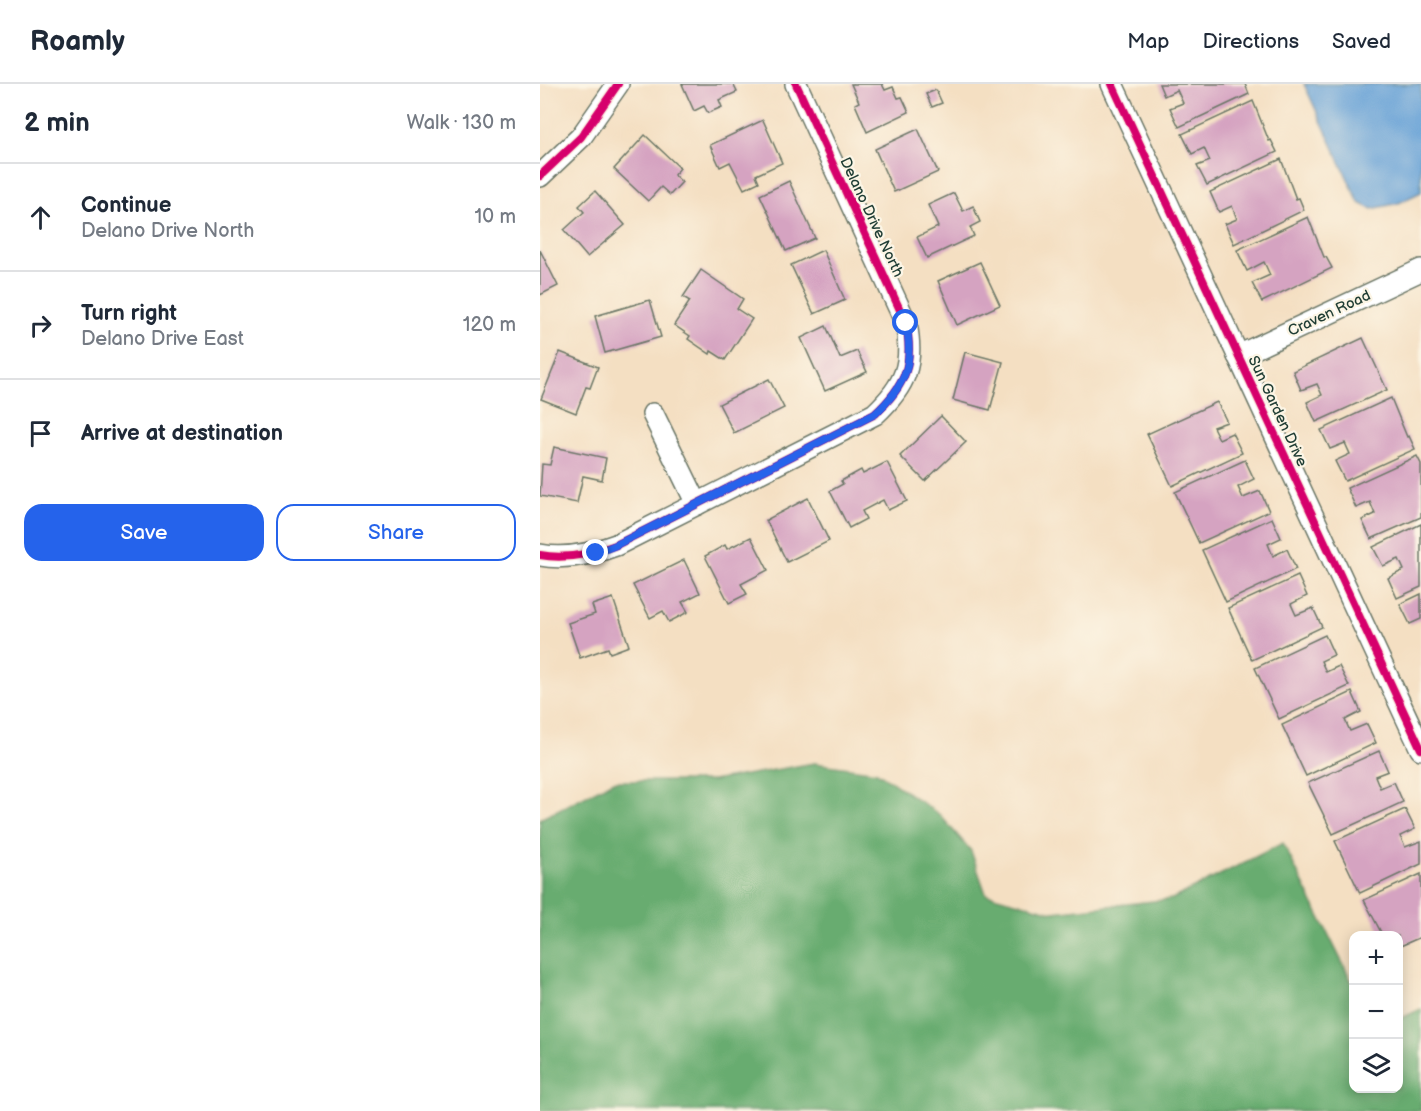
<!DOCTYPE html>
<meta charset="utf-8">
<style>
body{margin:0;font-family:"Balsamiq Sans",sans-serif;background:#f6f6f7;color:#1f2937}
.controls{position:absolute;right:18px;bottom:18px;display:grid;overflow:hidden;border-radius:12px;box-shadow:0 3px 15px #0003}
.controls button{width:54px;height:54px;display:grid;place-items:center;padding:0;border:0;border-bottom:2px solid #e0e1e3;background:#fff;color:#1f2937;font:30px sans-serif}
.stop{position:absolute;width:18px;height:18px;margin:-14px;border:4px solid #2563eb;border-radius:50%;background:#fff}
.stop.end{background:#2563eb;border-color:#fff;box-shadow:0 2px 6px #0008}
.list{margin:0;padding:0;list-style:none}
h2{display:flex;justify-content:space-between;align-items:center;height:78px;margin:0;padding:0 24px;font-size:26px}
h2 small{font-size:20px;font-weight:400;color:#747a83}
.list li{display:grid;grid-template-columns:39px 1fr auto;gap:18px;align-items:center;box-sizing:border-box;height:108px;padding:0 24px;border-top:2px solid #e0e1e3}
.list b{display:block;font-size:22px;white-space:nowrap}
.list p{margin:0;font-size:20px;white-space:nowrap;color:#747a83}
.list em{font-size:20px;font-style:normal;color:#747a83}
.actions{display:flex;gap:12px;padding:18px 24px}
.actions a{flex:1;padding:14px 0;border:2px solid #2563eb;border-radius:18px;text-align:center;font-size:21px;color:#2563eb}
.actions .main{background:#2563eb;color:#fff}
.icon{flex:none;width:33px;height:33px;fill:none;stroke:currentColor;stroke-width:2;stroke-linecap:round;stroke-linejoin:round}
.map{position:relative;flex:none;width:881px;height:1027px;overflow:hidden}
header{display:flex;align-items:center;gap:36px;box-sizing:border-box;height:84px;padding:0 30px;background:#fff;border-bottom:2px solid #e0e1e3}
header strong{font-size:28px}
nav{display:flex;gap:33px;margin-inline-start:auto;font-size:21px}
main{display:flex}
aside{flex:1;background:#fff}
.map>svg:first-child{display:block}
.forest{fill:#68ac70;stroke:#447452;stroke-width:1.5}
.water{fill:#67a2d7;stroke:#437086;stroke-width:1.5}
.building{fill:#d5a3c1}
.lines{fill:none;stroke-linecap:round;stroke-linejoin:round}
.street-casing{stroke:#6a7666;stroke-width:24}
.street{stroke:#fff;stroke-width:21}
.cycleway-casing{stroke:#fcf5e5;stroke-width:11}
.cycleway{stroke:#d6006c;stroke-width:8}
.route{stroke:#2563eb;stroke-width:8}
.labels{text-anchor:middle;stroke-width:4.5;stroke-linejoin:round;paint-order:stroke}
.street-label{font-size:15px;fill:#1f3d34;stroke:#fcf5e5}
</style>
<header>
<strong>Roamly</strong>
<nav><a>Map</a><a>Directions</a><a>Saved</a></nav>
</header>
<main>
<aside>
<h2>2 min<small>Walk · 130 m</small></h2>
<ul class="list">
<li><svg class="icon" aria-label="ahead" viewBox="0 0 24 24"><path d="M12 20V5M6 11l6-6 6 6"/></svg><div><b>Continue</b><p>Delano Drive North</p></div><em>10 m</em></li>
<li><svg class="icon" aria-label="right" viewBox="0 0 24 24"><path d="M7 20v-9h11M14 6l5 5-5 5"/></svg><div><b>Turn right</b><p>Delano Drive East</p></div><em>120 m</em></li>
<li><svg class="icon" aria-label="arrive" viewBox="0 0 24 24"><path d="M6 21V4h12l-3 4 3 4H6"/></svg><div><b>Arrive at destination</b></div></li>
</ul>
<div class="actions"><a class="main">Save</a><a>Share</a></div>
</aside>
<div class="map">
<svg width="881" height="1027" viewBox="0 0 881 1027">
<rect width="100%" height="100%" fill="#fcf5e5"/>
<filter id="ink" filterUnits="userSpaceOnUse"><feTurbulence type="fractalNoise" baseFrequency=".0167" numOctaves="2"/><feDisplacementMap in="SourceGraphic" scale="12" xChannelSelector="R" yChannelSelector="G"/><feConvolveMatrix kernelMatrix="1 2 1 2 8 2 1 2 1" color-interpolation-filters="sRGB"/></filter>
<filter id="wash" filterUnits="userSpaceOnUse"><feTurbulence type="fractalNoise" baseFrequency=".008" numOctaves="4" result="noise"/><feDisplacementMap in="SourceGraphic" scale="24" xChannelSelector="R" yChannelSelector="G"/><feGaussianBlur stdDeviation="1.35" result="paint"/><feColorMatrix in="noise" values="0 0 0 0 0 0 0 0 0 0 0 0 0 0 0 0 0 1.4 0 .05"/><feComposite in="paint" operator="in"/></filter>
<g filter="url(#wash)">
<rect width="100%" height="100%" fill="#f4dfc2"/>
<path class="forest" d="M 274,679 L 337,688 L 400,731 L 431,767 L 446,810 L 513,828 L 632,815 L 743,759 L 813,900 L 814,1004 L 858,1004 L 859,935 L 881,925 L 881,1027 L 0,1027 L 0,735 L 74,697 L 172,697 Z"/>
<path class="water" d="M 764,0 L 881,0 L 881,108 L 859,119 L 832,125 L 819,119 Z"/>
<g id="blocks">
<g class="building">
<path d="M 142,0 L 193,0 L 197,8 L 179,16 L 182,23 L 168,29 L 164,22 L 154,27 Z"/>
<path d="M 311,0 L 342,0 L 345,6 L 353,3 L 358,14 L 362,13 L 369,28 L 327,48 L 315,20 L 319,18 Z"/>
<path d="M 619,0 L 705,0 L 709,10 L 639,43 L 630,24 L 643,19 L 637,6 L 624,12 Z"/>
<path d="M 396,6 L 402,19 L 392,23 L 386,10 Z"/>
<path d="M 713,17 L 729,57 L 731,56 L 737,68 L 667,101 L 657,82 L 670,77 L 664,64 L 652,70 L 642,50 Z"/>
<path d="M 223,36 L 242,79 L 216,91 L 219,98 L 204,105 L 190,78 L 180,83 L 170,61 Z"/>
<path d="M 378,45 L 398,88 L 354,108 L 335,65 Z"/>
<path d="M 105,51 L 140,84 L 134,91 L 142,98 L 130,111 L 121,103 L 108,117 L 74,85 Z"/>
<path d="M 741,75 L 756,115 L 759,114 L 764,126 L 694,160 L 685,140 L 697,135 L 692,122 L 679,128 L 670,108 Z"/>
<path d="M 249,97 L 275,154 L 246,167 L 220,111 Z"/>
<path d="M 55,107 L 85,141 L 47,173 L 24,146 L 44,128 L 39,122 Z"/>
<path d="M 414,109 L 423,127 L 433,122 L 440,138 L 430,143 L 434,152 L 387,174 L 377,153 L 398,143 L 388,121 Z"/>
<path d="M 768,133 L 784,173 L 786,173 L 792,184 L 722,218 L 712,199 L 730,191 L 724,178 L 707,187 L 697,166 Z"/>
<path d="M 0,166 L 18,202 L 0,211 Z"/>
<path d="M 283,166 L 305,216 L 274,230 L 251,181 Z"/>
<path d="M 440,178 L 460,221 L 417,241 L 398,197 Z"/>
<path d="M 161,186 L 203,215 L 197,225 L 212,235 L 185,276 L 171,267 L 170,270 L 148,255 L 150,252 L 134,241 L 150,217 L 143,213 Z"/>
<path d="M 110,216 L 121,253 L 65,269 L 55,232 Z"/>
<path d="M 286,242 L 300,274 L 317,267 L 327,288 L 285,307 L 261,254 Z"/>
<path d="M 823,254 L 847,306 L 776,338 L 767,318 L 782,311 L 777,300 L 761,306 L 753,287 Z"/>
<path d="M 20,268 L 58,283 L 50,304 L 46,303 L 36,329 L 1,315 Z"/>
<path d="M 425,268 L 463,278 L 450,326 L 413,316 Z"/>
<path d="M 229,295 L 244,324 L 194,349 L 179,320 Z"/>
<path d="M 851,314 L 867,353 L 869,352 L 875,365 L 805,397 L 795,377 L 810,370 L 805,359 L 790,365 L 781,346 Z"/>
<path d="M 677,318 L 687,338 L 673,343 L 679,355 L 692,349 L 702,369 L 632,402 L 607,350 Z"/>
<path d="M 401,332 L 426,358 L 385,397 L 360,372 Z"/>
<path d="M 14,363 L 66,374 L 62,396 L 43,392 L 37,419 L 0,412 L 2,380 L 10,381 Z"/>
<path d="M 877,372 L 881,380 L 881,433 L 831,455 L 822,436 L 835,430 L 830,418 L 816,424 L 807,404 Z"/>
<path d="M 705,376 L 714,395 L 698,403 L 703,414 L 720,407 L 729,427 L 659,459 L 635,408 Z"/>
<path d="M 347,378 L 367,417 L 348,426 L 343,416 L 322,427 L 326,435 L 309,444 L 290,407 L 303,400 L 301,397 L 321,386 L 323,390 Z"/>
<path d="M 268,414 L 289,457 L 247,478 L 226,436 Z"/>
<path d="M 732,434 L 741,454 L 728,460 L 733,472 L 747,465 L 756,485 L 686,518 L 662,466 Z"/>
<path d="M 881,440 L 881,503 L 857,514 L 848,494 L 864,486 L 859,475 L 843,482 L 833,463 Z"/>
<path d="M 211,453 L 228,486 L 201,500 L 207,510 L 189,519 L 165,472 L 185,461 L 187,465 Z"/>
<path d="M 144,476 L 160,509 L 142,518 L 148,528 L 129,538 L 123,527 L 110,534 L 93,501 Z"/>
<path d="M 758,492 L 767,512 L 751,520 L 756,531 L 773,524 L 782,543 L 712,576 L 688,524 Z"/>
<path d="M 881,510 L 881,535 L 870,540 L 860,520 Z"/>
<path d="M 73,514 L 89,562 L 70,569 L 68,564 L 40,574 L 28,539 L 55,530 L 52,521 Z"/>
<path d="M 785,551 L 794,571 L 781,577 L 786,588 L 799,582 L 809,602 L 739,635 L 715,584 Z"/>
<path d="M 812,608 L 821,628 L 805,636 L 810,647 L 827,640 L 836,659 L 766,692 L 742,641 Z"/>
<path d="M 839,667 L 848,687 L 835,692 L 840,704 L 854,698 L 863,718 L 793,750 L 768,699 Z"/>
<path d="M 865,725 L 875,745 L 860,752 L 865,763 L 881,757 L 881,780 L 820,809 L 795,757 Z"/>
<path d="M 881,790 L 881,853 L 858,863 L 858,852 L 843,852 L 824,816 Z"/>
</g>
</g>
</g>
<g filter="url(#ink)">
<use href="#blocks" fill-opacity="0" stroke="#6a7666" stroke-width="1.5"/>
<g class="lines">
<g class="street-casing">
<g id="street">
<path d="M 572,0 L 881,665"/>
<path d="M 0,92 L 41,53 L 78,0"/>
<path d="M 698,272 L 881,186"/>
<path d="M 113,330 L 157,420"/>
<path d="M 0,471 C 26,476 52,470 76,461 L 335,330 C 366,301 374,280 366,239 L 256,0"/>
</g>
</g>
<use href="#street" class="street"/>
<g class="cycleway-casing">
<g id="cycleway">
<path d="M 572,0 L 881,665"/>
<path d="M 0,92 L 41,53 L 78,0"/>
<path d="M 0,471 C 26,476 52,470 76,461 L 335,330 C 366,301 374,280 366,239 L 256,0"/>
</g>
</g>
<use href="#cycleway" class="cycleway"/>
</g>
</g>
<g class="lines" filter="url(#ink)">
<path class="route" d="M 56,469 L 76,461 L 335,330 C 366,301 374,280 366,239"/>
</g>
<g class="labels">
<g class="street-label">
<text transform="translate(332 133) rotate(65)" y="5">Delano Drive North</text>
<text transform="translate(789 229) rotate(-25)" y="5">Craven Road</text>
<text transform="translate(738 327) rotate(65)" y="5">Sun Garden Drive</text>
</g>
</g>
</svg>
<div class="controls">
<button>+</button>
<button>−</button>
<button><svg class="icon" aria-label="layers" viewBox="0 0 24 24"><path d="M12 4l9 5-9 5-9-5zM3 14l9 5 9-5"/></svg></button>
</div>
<div class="stop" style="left:366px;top:239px"></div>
<div class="stop end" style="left:56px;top:469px"></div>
</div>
</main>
